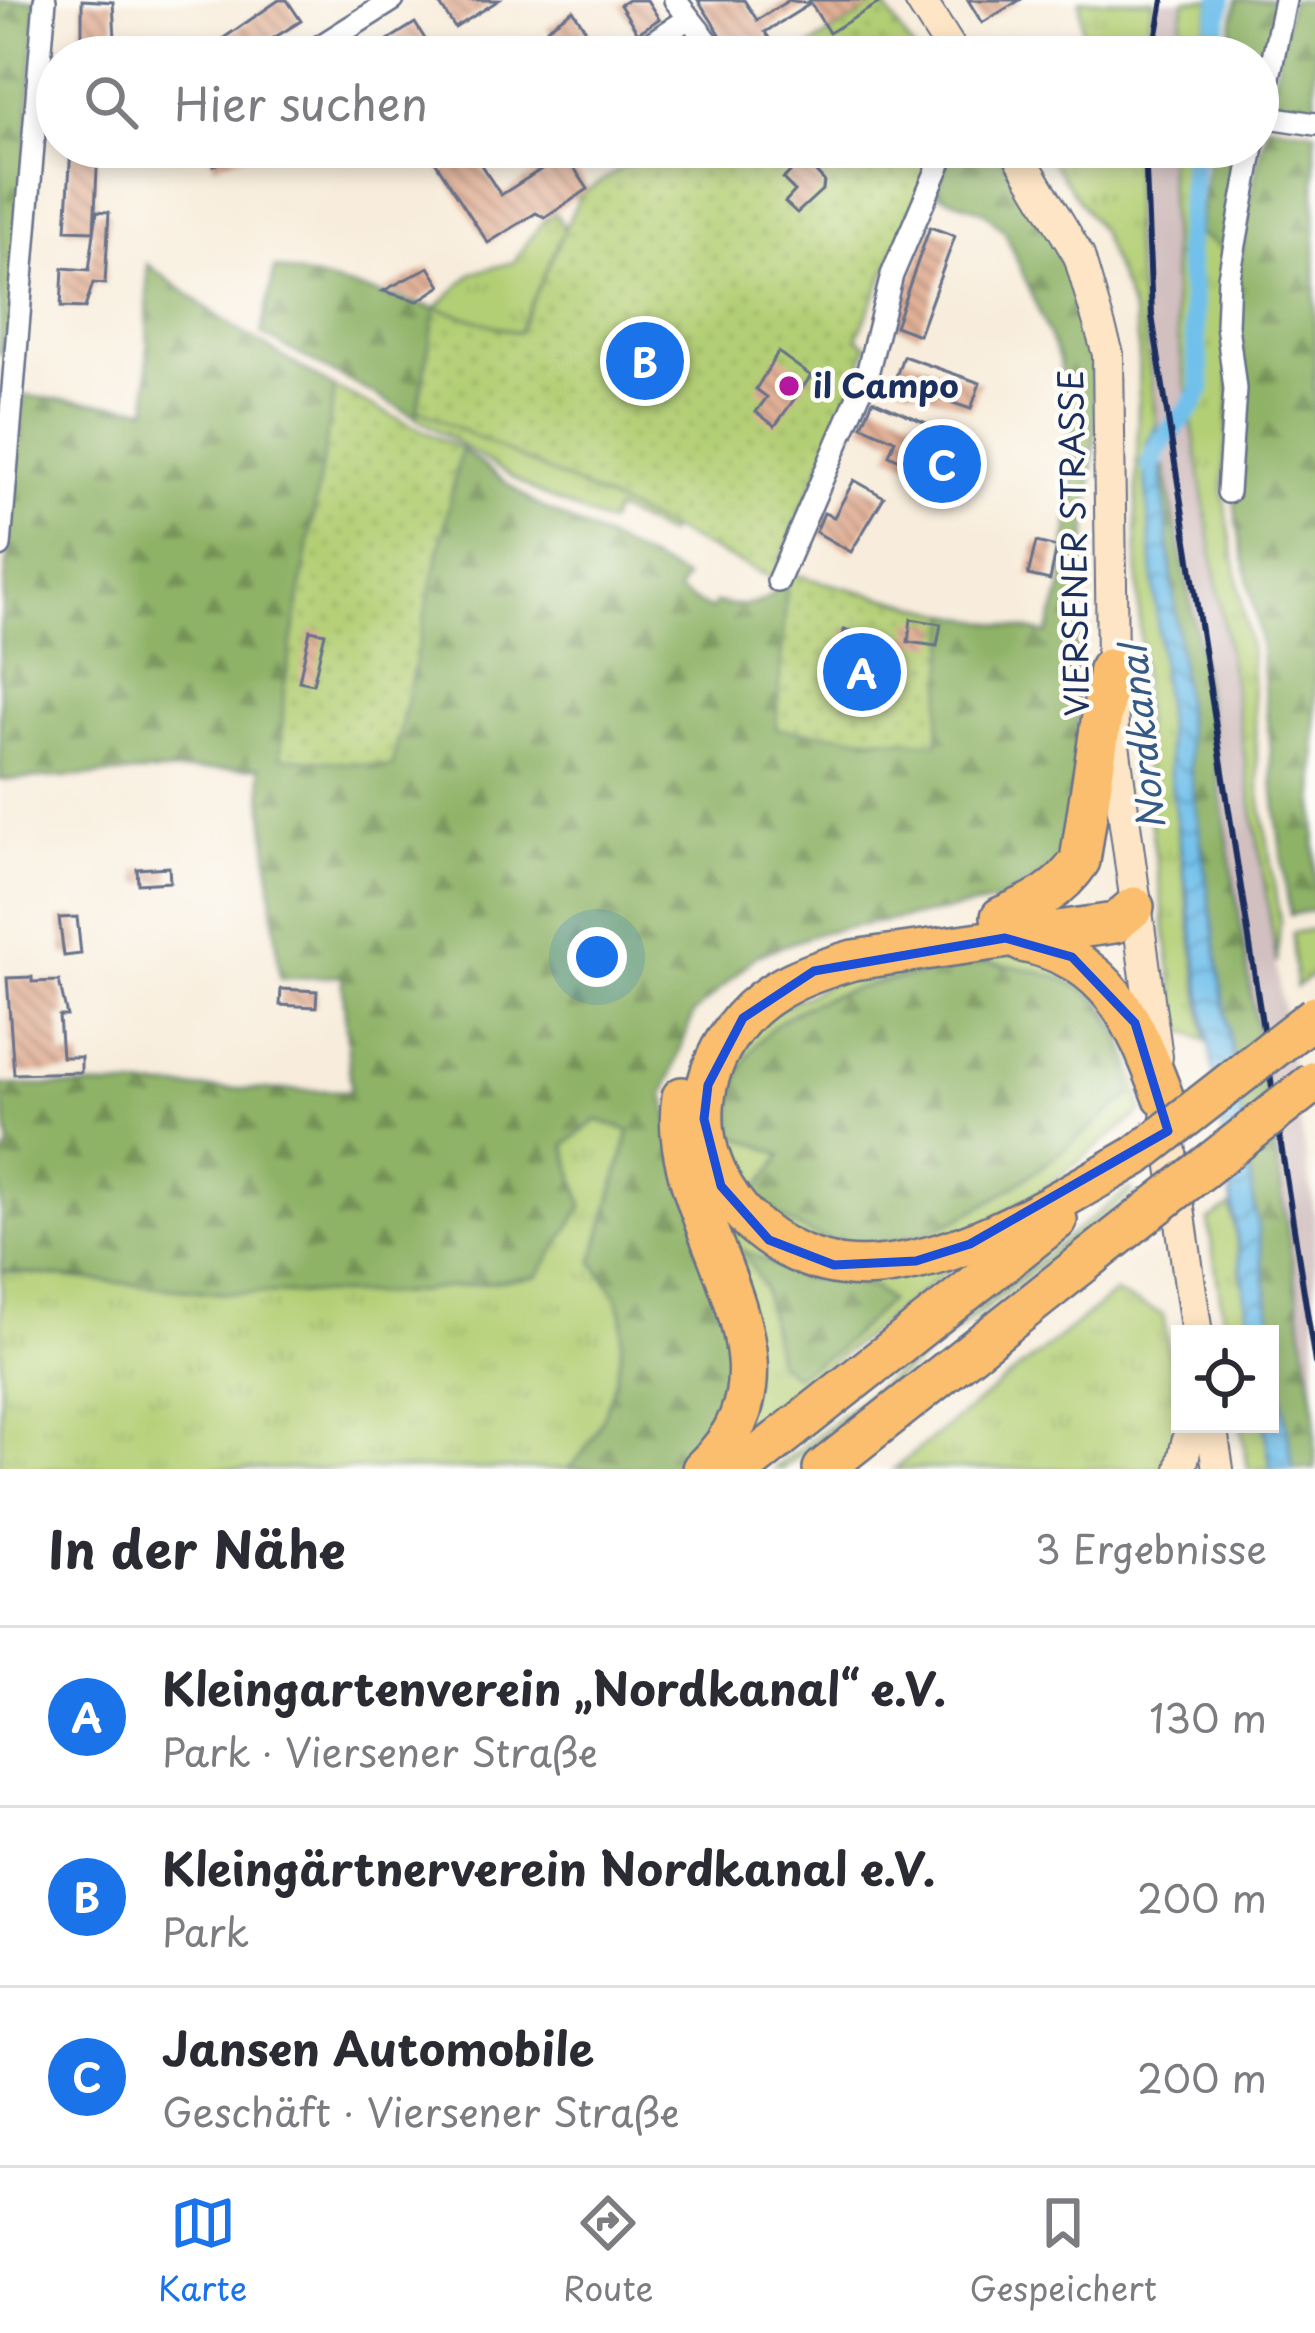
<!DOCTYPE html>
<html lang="de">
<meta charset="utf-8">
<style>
body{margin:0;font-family:"Playpen Sans",sans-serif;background:#f2f2f3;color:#2b2b33}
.controls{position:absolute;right:36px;bottom:36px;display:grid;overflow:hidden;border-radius:0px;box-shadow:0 6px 18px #0003}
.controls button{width:108px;height:108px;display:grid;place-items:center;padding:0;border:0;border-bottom:3px solid #e1e1e2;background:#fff;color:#2b2b33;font:60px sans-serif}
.you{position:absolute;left:597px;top:957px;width:42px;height:42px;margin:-30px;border:9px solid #fff;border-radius:50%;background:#1a73e8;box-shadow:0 0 0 18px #1a73e833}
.badge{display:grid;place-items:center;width:78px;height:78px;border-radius:50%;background:#1a73e8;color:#fff;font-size:39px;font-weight:700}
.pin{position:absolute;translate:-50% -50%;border:6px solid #fff;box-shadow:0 3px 12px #0006}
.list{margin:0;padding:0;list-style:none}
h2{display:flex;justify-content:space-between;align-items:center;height:156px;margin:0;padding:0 48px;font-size:51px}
h2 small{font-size:39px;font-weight:400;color:#7c7c81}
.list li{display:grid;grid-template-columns:78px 1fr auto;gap:36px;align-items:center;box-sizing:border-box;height:180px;padding:0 48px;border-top:3px solid #e1e1e2}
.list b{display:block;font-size:45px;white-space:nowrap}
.list p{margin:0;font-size:39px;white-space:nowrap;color:#7c7c81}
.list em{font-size:39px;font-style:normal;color:#7c7c81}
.icon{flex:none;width:66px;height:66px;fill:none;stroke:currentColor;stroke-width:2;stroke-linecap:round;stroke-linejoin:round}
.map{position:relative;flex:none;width:1315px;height:1469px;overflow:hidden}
.search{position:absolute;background:#fff;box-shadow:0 6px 18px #0003;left:36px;right:36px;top:36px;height:132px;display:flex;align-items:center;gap:30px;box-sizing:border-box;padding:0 42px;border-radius:66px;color:#7c7c81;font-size:45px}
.sheet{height:696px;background:#fff}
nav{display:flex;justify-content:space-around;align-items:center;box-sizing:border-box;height:168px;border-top:3px solid #e1e1e2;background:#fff;font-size:33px;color:#7c7c81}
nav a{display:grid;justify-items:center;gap:6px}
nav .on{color:#1a73e8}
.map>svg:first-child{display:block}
.railway{fill:#d2bfc0}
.grass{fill:url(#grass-tufts);stroke:#677f6a;stroke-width:3;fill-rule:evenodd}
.forest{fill:url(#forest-firs);stroke:#547062;stroke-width:3}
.garden{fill:url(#garden-dots);stroke:#677f6a;stroke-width:3}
.water{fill:url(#water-waves);stroke:#4678a4;stroke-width:3}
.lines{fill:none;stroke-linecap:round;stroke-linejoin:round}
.canal{stroke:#71c0eb;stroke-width:21}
.building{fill:url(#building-back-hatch)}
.street-casing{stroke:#68728a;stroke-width:26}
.secondary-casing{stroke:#68728a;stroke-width:34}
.highway-casing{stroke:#68728a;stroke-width:44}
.street{stroke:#fff;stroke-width:21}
.secondary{stroke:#fde5c5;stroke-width:30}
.highway{stroke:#fbbe6e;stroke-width:39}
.rail{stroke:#1b2f5e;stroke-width:6}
.highway-bridge-casing{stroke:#68728a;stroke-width:44;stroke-linecap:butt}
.highway-bridge{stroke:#fbbe6e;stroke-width:39}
.marked{fill:none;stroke:#1d4ed8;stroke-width:9;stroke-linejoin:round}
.poi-dot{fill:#b5179e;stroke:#fdfcf7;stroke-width:4.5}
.labels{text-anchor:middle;stroke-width:9;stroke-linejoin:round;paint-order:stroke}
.poi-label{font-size:33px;font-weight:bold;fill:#1b2f5e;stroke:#fdfcf7;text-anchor:start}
.street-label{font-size:33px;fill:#1b2f5e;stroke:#fdfcf7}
.water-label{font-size:36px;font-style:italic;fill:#355a88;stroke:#fdfcf7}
</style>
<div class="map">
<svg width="1315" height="1469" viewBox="0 0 1315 1469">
<defs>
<pattern id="grass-tufts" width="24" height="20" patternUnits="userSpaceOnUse" patternTransform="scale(3)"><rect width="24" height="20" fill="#b3cf75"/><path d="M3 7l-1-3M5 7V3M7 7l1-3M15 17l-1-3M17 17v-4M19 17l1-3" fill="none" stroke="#99b268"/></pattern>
<pattern id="forest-firs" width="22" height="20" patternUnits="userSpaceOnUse" patternTransform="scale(3)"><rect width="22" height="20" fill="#8eb266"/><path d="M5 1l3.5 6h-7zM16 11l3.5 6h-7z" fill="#739157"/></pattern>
<pattern id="garden-dots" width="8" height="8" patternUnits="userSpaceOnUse" patternTransform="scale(3)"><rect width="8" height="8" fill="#b3cf75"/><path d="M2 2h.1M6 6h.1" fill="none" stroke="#99b268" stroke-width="1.8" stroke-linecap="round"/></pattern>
<pattern id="water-waves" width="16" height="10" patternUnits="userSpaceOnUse" patternTransform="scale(3)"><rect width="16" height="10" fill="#71c0eb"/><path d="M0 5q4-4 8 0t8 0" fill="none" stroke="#5c9cc2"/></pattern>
<pattern id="building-back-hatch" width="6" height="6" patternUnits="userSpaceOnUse" patternTransform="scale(3)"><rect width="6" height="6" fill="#e1b097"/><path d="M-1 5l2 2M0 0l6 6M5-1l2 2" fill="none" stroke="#b6907e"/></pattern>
</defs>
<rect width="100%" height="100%" fill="#fdfcf7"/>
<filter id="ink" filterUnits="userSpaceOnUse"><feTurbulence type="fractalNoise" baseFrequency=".00833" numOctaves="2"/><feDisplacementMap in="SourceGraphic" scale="24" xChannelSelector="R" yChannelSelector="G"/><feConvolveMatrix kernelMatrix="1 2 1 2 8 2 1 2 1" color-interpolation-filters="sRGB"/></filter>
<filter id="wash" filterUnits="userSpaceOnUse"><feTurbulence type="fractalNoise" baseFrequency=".004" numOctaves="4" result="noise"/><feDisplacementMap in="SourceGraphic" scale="48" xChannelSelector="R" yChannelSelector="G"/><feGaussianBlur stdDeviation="2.7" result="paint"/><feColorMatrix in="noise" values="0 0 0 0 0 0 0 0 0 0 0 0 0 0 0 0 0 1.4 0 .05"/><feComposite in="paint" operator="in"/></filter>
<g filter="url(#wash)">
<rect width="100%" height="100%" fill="#f8eddc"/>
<g class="railway">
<path d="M 1153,0 L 1185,0 L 1175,57 L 1144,57 Z"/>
<path d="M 1135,147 L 1167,147 L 1174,309 L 1315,1217 L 1315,1410 L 1194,621 L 1152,400 L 1132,238 Z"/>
</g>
<g class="grass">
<path d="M 1080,0 L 1153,0 L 1143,57 L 1046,57 L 1082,34 Z"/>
<path d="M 1185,0 L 1212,0 L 1199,57 L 1175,57 Z"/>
<path d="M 1041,147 L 1135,147 L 1132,238 L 1157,425 L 1147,443 L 1170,774 L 1206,1041 L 1179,1028 L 1146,788 L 1136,526 L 1139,353 L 1134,316 L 1100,231 Z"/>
<path d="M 1167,147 L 1186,147 L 1180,249 L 1194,377 L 1188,399 L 1174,309 Z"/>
<path d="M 556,214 L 565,229 L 518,333 L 436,308 L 472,273 L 514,262 L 542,222 Z"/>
<path d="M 1198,234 L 1229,253 L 1230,390 L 1223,492 L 1250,649 L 1259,789 L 1280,921 L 1277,963 L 1191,418 C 1228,375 1185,291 1198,234 Z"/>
<path d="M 418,409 L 670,528 L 667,535 L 615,510 L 608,524 L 536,492 L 416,417 Z"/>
<path d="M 1315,929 L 1315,973 L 1296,987 L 1292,933 Z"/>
<path d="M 993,953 C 1011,955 1033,954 1049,960 C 1111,983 1134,1052 1142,1112 L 1045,1188 L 981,1226 L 920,1247 L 810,1248 L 738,1189 L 721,1146 L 719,1098 L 734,1053 L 761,1019 L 844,976 ZM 986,962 L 754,1194 L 782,1155 L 730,1097 C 766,983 885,984 986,962 Z"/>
<path d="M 597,1120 L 630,1130 L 593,1262 C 605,1278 622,1299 623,1320 C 623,1367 604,1438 568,1469 L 0,1469 L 2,1271 L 220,1293 L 583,1206 L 565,1145 Z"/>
<path d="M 697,1155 L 740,1231 L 958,1262 L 745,1432 ZM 744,1251 L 799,1276 L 873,1287 L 888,1301 L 870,1316 L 777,1361 L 764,1288 Z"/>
<path d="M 1130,1188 L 1133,1193 L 782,1469 L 773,1469 Z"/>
<path d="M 1231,1206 L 1251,1334 L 1226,1334 L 1208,1221 Z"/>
<path d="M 1115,1293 L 1163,1315 L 1187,1469 L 894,1469 Z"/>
<path d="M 1241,1424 L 1264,1424 L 1271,1469 L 1248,1469 Z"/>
</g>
<g class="forest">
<path d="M 0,0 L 37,0 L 12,349 L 0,354 Z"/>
<path d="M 1237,0 L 1279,0 L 1258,107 L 1258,57 L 1226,57 Z"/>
<path d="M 1290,0 L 1315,0 L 1315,117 L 1278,108 L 1270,97 Z"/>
<path d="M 1267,124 L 1315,131 L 1315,910 L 1290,915 C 1276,827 1269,739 1261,651 C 1256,599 1238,548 1234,497 C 1223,372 1235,245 1267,124 Z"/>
<path d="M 954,147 L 1001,159 L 1045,223 L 1073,287 L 1093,360 L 1096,430 L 1077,647 L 1077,771 L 1069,830 L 1055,868 L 997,902 L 822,932 L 757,955 L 693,1014 L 664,1096 L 734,1353 L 727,1401 L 707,1440 L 675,1469 L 568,1469 C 604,1437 623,1367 623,1320 C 622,1299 605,1278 593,1262 L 630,1131 L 597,1120 L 565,1145 L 583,1206 L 538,1276 L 396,1294 L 220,1293 L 2,1271 L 0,1161 L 10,1146 L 0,1085 L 351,1091 L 342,976 L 280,979 L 260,767 L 0,780 L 0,631 L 24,396 L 148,408 L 147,264 L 233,327 L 335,388 L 284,690 L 392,767 L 461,449 L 532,502 L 685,578 L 678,592 L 711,610 L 715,603 C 752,609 768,606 788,573 L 936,742 L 950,614 L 1047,634 L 1063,586 L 1074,461 L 1059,359 L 1005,232 L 985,212 L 935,193 Z"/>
<path d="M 1209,147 L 1250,147 L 1229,253 L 1198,234 Z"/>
<path d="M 275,268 L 436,308 L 416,417 L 261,334 Z"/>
<path d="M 1164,464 L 1194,621 L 1315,1410 L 1315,1469 L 1293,1469 L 1191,775 L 1160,477 Z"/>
<path d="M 986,962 C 1085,976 1116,992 1133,1094 C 1032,1175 877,1321 754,1194 L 782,1155 L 732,1134 C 724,987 878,986 986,962 Z"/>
<path d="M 742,1250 L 799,1276 L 873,1287 L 889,1301 L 834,1352 L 794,1376 L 777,1361 L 764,1288 Z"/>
</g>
<g class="garden">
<path d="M 881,1 L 918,57 L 794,57 Z"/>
<path d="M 655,147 L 940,147 L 857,338 L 867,345 L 858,376 L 773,579 L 418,409 L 436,308 L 518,333 L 580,195 Z"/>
<path d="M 335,388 L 461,449 L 392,767 L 281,757 L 284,690 Z"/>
<path d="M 788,573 L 950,614 L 937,743 L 776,729 Z"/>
</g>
<path class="water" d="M 1157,425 L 1191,775 L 1293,1469 L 1271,1469 L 1264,1424 L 1270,1424 L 1270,1334 L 1251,1334 L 1170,774 L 1145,474 L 1147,443 Z"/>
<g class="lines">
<g class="canal">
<path d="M 1210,57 L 1222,0"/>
<path d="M 1151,465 C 1159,433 1190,418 1201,388 L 1186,247 L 1194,147"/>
</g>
</g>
<g id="blocks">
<g class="building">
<path d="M 82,0 L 113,2 L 116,57 L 82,57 Z"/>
<path d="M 279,0 L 287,0 L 301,21 L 243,57 L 196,57 Z"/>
<path d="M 437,0 L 499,0 L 455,28 Z"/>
<path d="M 628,0 L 647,0 L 659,19 L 638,33 L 620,5 Z"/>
<path d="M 698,0 L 744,0 L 757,20 L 789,0 L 810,4 L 765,32 L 782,57 L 735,57 Z"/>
<path d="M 809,0 L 884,0 L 829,33 Z"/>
<path d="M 968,0 L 1020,0 L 982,23 Z"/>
<path d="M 573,10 L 592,40 L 603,57 L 565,57 L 547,28 Z"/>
<path d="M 415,23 L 430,47 L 414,57 L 361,57 Z"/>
<path d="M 71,147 L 98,149 L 94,231 L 66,230 Z"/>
<path d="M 208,147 L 259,147 L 259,150 L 214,165 Z"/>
<path d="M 444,147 L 469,147 L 501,195 L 565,154 L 588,189 L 545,218 L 536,213 L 488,243 L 431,155 Z"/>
<path d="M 815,147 L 839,147 L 815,171 L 824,181 L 823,189 L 797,213 L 785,202 L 795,191 L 783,179 Z"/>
<path d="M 97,211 L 109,212 L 105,284 L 93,283 L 85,308 L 61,307 L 63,268 L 89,270 Z"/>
<path d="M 930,227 L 955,236 L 919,335 L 895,326 Z"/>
<path d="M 429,267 L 441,286 L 418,301 L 383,291 Z"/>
<path d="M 778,352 L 811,376 L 775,426 L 756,412 L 767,397 L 756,389 Z"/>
<path d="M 903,356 L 980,383 L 971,409 L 894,383 Z"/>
<path d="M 873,400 L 977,445 L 962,480 L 911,458 L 909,464 L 889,455 L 895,440 L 862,426 Z"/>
<path d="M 854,480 L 884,497 L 851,552 L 816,532 L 824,513 L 834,517 Z"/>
<path d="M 1036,542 L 1057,547 L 1050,580 L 1028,575 Z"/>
<path d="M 911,619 L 941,624 L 937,646 L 908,642 Z"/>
<path d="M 310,630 L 325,633 L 313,684 L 299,681 Z"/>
<path d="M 844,630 L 866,632 L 863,667 L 841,666 Z"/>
<path d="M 169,867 L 170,882 L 138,884 L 137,869 Z"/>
<path d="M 77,917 L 81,954 L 64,956 L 59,918 Z"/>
<path d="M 32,977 L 32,982 L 59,981 L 67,1016 L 59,1016 L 62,1057 L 81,1057 L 81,1072 L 14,1074 L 7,978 Z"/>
<path d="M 281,989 L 317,991 L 316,1007 L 280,1005 Z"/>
</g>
</g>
</g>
<g filter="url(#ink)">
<use href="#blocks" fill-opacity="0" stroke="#68728a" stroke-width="3"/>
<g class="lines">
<g class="street-casing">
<g id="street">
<path d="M 675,0 L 720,57"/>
<path d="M 303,57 L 393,0"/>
<path d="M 629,57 L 688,19"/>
<path d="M 1262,116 L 1315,124"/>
<path d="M 1258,130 L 1285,0"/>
<path d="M 510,147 L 520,154 L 541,147"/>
<path d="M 1228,492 L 1235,389 L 1227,325 L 1229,277 L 1253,147"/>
<path d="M 0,546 L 45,0"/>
<path d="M 778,581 L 866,378 L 892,275 L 947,147"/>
</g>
</g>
<g class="secondary-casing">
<g id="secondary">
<path d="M 920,0 L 956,57"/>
<path d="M 1014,147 L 1079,256 L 1108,354 L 1113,737 L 1157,1057"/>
<path d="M 1166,1117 L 1197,1334"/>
<path d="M 1211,1424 L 1218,1469"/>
<path d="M 1181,1469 L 1191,1424"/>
</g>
</g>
<g class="highway-casing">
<g id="highway">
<path d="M 1134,907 L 1115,923 L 853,960 C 812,972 771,986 742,1019 C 647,1127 743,1278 878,1266 C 973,1257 1055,1202 1136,1156"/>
<path d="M 1001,917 C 1035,902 1059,892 1080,861 L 1109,669"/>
<path d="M 1022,942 C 1109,959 1134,1020 1163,1096"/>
<path d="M 682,1097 C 662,1221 823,1359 702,1469"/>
<path d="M 741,1469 L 1057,1220"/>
<path d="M 823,1469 L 1144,1215"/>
</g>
</g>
<use href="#street" class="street"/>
<use href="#secondary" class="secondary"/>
<use href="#highway" class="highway"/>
<g class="rail">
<path d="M 1153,57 L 1163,0"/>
<path d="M 1145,147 L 1152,316 L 1315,1363"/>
</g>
<g class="highway-bridge-casing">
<g id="highway-bridge">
<path d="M 1136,1156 L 1315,1016"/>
<path d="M 1144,1215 L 1315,1081"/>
</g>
</g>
<use href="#highway-bridge" class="highway-bridge"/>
</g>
</g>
<path class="marked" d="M 1005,938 L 1072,957 L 1135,1023 L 1168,1131 L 970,1244 L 916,1261 L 834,1265 L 769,1240 L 721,1186 L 704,1119 L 708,1085 L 743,1018 L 814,971 Z"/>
<circle class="poi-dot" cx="789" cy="386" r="12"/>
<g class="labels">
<g class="poi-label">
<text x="813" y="398">il Campo</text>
</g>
<g class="street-label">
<text transform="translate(1074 543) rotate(-91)" y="12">VIERSENER STRASSE</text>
</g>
<g class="water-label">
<text transform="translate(1143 738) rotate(-96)" y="13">Nordkanal</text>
</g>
</g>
</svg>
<div class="controls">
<button><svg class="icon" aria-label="locate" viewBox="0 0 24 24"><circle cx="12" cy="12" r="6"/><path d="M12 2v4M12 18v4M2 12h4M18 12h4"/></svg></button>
</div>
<div class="you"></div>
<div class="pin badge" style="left:862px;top:672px">A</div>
<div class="pin badge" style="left:645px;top:361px">B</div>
<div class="pin badge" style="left:942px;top:464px">C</div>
<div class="search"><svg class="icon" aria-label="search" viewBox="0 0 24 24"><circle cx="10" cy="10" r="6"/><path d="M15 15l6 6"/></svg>Hier suchen</div>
</div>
<section class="sheet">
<h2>In der Nähe<small>3 Ergebnisse</small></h2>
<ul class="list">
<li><span class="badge">A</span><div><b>Kleingartenverein „Nordkanal“ e.V.</b><p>Park · Viersener Straße</p></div><em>130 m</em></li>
<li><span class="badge">B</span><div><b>Kleingärtnerverein Nordkanal e.V.</b><p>Park</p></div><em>200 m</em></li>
<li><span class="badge">C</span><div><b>Jansen Automobile</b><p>Geschäft · Viersener Straße</p></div><em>200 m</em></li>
</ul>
</section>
<nav>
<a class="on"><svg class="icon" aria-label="map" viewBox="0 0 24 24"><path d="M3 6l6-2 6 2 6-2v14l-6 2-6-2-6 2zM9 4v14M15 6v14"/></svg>Karte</a>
<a><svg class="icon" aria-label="directions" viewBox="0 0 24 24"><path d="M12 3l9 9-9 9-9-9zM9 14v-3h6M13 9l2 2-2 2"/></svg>Route</a>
<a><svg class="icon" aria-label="saved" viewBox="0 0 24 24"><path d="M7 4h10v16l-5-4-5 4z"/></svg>Gespeichert</a>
</nav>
